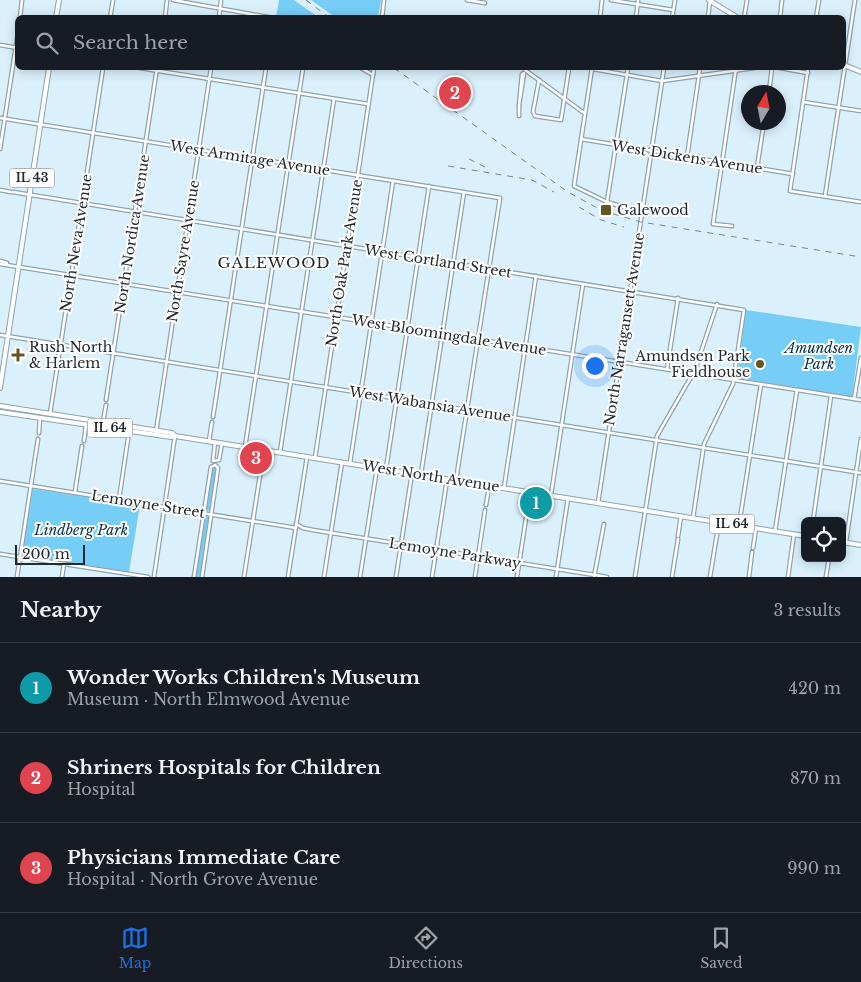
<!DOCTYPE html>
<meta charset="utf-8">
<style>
body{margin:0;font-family:"Libre Baskerville",serif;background:#20242c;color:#f1f3f6}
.controls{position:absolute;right:15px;bottom:15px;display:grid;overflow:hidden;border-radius:8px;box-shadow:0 2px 12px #0003}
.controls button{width:45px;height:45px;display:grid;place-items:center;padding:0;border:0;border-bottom:1px solid #363941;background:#171b24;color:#f1f3f6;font:25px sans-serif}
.compass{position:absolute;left:741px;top:85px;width:45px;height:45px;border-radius:50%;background:#171b24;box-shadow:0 2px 12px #0003;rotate:10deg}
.scale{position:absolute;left:15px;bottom:12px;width:70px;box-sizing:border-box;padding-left:5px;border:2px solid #212a2e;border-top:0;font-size:14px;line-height:18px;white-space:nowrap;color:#212a2e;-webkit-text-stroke:4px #fff;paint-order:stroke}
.you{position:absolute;left:594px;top:365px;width:18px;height:18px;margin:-12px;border:4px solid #fff;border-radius:50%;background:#1a73e8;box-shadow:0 0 0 8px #1a73e833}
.badge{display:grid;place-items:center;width:32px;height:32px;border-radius:50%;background:#1a73e8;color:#fff;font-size:16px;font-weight:700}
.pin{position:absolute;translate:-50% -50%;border:2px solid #fff;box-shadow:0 1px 5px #0006}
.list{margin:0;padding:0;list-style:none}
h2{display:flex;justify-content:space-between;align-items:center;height:65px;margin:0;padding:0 20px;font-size:21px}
h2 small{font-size:16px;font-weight:400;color:#9ea1a6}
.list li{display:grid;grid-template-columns:32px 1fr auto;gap:15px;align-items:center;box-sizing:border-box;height:90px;padding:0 20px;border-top:1px solid #363941}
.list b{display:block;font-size:19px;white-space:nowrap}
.list p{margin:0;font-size:16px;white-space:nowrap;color:#9ea1a6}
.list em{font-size:16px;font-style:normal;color:#9ea1a6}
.icon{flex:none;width:28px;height:28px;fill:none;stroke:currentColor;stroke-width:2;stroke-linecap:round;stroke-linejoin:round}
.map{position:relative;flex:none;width:861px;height:577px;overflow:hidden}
.search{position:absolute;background:#171b24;box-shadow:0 2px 12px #0003;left:15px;right:15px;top:15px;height:55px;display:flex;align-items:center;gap:12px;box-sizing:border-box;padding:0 18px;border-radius:8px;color:#9ea1a6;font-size:19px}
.sheet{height:335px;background:#171b24}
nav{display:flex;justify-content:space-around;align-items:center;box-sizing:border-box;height:70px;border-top:1px solid #363941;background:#171b24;font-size:14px;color:#9ea1a6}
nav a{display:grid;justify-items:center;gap:2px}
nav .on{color:#1a73e8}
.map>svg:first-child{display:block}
.green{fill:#76cef6}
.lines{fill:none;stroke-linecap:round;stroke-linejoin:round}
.minor-casing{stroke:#8da3ae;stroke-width:5}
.major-casing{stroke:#8da3ae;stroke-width:6}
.minor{stroke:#fff;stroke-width:2.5}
.major{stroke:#fff;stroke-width:4}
.rail{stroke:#75848c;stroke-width:1;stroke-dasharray:6 6;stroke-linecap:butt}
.poi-dot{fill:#635521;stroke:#fff;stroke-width:2}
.labels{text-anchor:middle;stroke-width:4;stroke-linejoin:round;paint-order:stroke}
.shield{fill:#fff;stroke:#646a6d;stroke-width:1}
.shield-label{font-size:12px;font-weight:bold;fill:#212a2e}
.street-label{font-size:14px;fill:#212a2e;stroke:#fff}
.poi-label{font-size:14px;fill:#212a2e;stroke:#fff;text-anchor:start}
.park-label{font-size:14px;font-style:italic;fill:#003244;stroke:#fff}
.neighbourhood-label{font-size:15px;letter-spacing:1px;fill:#212a2e;stroke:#fff}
</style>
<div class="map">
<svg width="861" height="577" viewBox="0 0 861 577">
<rect width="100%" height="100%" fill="#daf1fd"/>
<g class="green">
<path d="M 279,0 L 294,0 L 318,17 L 276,17 Z"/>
<path d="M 311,0 L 381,0 L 378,17 L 335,17 Z"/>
<path d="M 746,310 L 861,327 L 852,397 L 737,378 Z"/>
<path d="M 215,466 L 217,468 L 210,510 L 207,511 L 205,510 L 212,467 Z"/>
<path d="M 33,489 L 140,505 L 129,572 L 22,555 Z"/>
<path d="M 206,515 L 209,517 L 200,577 L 195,577 Z"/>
</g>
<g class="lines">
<g class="minor-casing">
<g id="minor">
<path d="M 173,0 L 273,18"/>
<path d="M 467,0 L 485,3"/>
<path d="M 611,0 L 673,10"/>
<path d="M 20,18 L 22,0"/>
<path d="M 110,18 L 113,0"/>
<path d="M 165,18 L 167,0"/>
<path d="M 219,18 L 221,0"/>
<path d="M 382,18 L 384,0"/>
<path d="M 600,18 L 602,0"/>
<path d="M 636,18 L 638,0"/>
<path d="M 672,18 L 675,0"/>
<path d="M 708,18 L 710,1"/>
<path d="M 744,18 L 747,0"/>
<path d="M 780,18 L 782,0"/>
<path d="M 816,18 L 819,0"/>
<path d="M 0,45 L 18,48"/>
<path d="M 140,68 L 368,104"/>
<path d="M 361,68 L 373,75"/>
<path d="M 592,68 L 574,186 L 607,202 L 642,213"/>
<path d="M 780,68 L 808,73"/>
<path d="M 808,68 L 790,191 L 861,202"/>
<path d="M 593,69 L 662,81 L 754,68"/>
<path d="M 525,70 L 584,113"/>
<path d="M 524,73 L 519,105 L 519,106 L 522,74 Z"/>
<path d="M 539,80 L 533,112 L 535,116 L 561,120 L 569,68"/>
<path d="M 769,92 L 772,68"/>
<path d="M 803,102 L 861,111"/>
<path d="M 519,106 L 519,116"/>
<path d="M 0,118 L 500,198 L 456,480"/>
<path d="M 581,139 L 793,174"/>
<path d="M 0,149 L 18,33"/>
<path d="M 687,157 L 700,68"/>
<path d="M 757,168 L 764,122"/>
<path d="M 0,190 L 11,192"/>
<path d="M 13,192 L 744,310 L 733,384 L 704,444 L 693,518"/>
<path d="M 825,196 L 855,0"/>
<path d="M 607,202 L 628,68"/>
<path d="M 732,226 L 713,224 L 736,68"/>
<path d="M 0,261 L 7,263"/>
<path d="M 0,264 L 861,400"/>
<path d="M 0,335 L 861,473"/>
<path d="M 667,369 L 678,298"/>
<path d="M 854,399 L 861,358"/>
<path d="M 106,400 L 157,68"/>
<path d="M 50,414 L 103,68"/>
<path d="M 213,417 L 266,68"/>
<path d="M 103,422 L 106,405"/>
<path d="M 156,432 L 211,68"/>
<path d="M 39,433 L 40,418"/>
<path d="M 84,441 L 86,425"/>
<path d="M 209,441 L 212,422"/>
<path d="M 215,442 L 213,461 L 219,460 L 222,443"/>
<path d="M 245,447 L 303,68"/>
<path d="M 280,452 L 334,99"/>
<path d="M 315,458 L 374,68"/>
<path d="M 350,463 L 393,181"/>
<path d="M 386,469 L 429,186"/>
<path d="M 421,474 L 464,192"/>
<path d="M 0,481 L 296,528"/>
<path d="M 504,488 L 536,276"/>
<path d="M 75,492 L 82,446"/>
<path d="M 551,495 L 583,284"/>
<path d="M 119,499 L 129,432"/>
<path d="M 598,503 L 664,68"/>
<path d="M 486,505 L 489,487"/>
<path d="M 813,521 L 831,396"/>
<path d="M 296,524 L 303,528 L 313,530 L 607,577"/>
<path d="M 739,525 L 761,384"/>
<path d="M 775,531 L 797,390"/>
<path d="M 678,536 L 681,516"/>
<path d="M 846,542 L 861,439"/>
<path d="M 753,548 L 756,528"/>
<path d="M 0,554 L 148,577"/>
<path d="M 17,577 L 38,439"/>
<path d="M 62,577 L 64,564"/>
<path d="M 154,577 L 175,436"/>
<path d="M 194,577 L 211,467 L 215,465 L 218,468 L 202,577"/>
<path d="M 244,577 L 264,450"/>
<path d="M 288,577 L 307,457"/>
<path d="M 324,577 L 342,462"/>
<path d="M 360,577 L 377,468"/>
<path d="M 396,577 L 412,473"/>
<path d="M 432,577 L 447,480"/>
<path d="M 475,577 L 485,510"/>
<path d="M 517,577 L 530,492"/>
<path d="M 556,577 L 568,498"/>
<path d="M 594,577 L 604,524"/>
<path d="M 635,577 L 657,436 L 695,370 L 717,304"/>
<path d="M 672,577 L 678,539"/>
<path d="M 710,577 L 719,522"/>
<path d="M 749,577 L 752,552"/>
<path d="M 788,577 L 794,534"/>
<path d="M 826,577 L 829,558"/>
</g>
</g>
<g class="major-casing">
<g id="major">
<path d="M 709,0 L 738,18"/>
<path d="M 56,18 L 59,0"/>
<path d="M 844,65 L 861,72"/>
<path d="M 0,388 L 49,68"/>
<path d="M 0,406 L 172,433 L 175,436"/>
<path d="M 0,412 L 171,437 L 175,436 L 805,536"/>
<path d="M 842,542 L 861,545"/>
</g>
</g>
<use href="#minor" class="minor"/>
<use href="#major" class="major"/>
<g class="rail">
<path d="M 306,0 L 330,18"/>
<path d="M 394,68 L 568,192 L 603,211 L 641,222 L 861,257"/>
<path d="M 469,159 L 489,169"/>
<path d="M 448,166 L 532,180 L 554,192"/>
<path d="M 579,207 L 601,220 L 624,227"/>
</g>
</g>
<g class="poi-dot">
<rect x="600" y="204" width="12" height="12" rx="2.5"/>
<path d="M15.5 347.5h5v5h5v5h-5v5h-5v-5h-5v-5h5z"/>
<circle cx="760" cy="364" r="5"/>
</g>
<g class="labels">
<g class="shield">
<rect x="9.5" y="168.5" width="45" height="19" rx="4"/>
<rect x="87.5" y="418.5" width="45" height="19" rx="4"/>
<rect x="709.5" y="514.5" width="45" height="19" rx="4"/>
</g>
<g class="shield-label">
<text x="32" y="182">IL 43</text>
<text x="110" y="432">IL 64</text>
<text x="732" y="528">IL 64</text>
</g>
<g class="street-label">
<text transform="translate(687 157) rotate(9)" y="5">West Dickens Avenue</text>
<text transform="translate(250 158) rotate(9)" y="5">West Armitage Avenue</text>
<text transform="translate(132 234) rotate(-81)" y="5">North Nordica Avenue</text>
<text transform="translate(76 243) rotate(-81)" y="5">North Neva Avenue</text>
<text transform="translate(183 251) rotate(-81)" y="5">North Sayre Avenue</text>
<text transform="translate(438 261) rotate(9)" y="5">West Cortland Street</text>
<text transform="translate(344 263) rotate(-81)" y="5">North Oak Park Avenue</text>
<text transform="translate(624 329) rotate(-81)" y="5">North Narragansett Avenue</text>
<text transform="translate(449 335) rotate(9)" y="5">West Bloomingdale Avenue</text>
<text transform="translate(430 404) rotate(9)" y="5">West Wabansia Avenue</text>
<text transform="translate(431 476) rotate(9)" y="5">West North Avenue</text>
<text transform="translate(148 504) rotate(9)" y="5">Lemoyne Street</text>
<text transform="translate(455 553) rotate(9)" y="5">Lemoyne Parkway</text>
</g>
<g class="poi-label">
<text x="617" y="215">Galewood</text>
<text x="29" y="352">Rush North<tspan x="29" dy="16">&amp; Harlem</tspan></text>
<text x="750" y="361" text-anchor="end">Amundsen Park<tspan x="750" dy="16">Fieldhouse</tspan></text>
</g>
<g class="park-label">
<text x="819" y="353">Amundsen<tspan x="819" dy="16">Park</tspan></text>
<text x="81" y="535">Lindberg Park</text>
</g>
<g class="neighbourhood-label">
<text x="274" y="268">GALEWOOD</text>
</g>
</g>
</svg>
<div class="controls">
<button><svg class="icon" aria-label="locate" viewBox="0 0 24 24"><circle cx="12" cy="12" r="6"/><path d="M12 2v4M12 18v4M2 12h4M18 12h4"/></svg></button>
</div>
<svg class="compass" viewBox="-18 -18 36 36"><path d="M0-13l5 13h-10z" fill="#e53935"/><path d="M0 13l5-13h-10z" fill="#9ea1a6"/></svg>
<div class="scale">200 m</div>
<div class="you"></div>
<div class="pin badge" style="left:536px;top:503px;background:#0f9aa8">1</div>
<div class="pin badge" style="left:455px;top:93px;background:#e0444e">2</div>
<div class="pin badge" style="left:256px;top:458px;background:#e0444e">3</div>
<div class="search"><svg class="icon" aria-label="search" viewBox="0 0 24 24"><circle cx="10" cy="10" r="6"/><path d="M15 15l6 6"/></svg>Search here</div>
</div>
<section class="sheet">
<h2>Nearby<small>3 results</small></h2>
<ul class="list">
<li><span class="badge" style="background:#0f9aa8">1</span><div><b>Wonder Works Children's Museum</b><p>Museum · North Elmwood Avenue</p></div><em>420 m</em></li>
<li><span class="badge" style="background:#e0444e">2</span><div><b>Shriners Hospitals for Children</b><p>Hospital</p></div><em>870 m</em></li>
<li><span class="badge" style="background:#e0444e">3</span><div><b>Physicians Immediate Care</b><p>Hospital · North Grove Avenue</p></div><em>990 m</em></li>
</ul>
</section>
<nav>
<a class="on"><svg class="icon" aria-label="map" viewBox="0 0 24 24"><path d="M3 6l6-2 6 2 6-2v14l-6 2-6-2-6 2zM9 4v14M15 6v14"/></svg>Map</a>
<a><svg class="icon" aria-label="directions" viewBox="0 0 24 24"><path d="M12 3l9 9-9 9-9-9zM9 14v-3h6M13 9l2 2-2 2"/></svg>Directions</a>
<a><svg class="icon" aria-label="saved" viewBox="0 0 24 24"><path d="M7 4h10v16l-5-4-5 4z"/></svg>Saved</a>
</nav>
